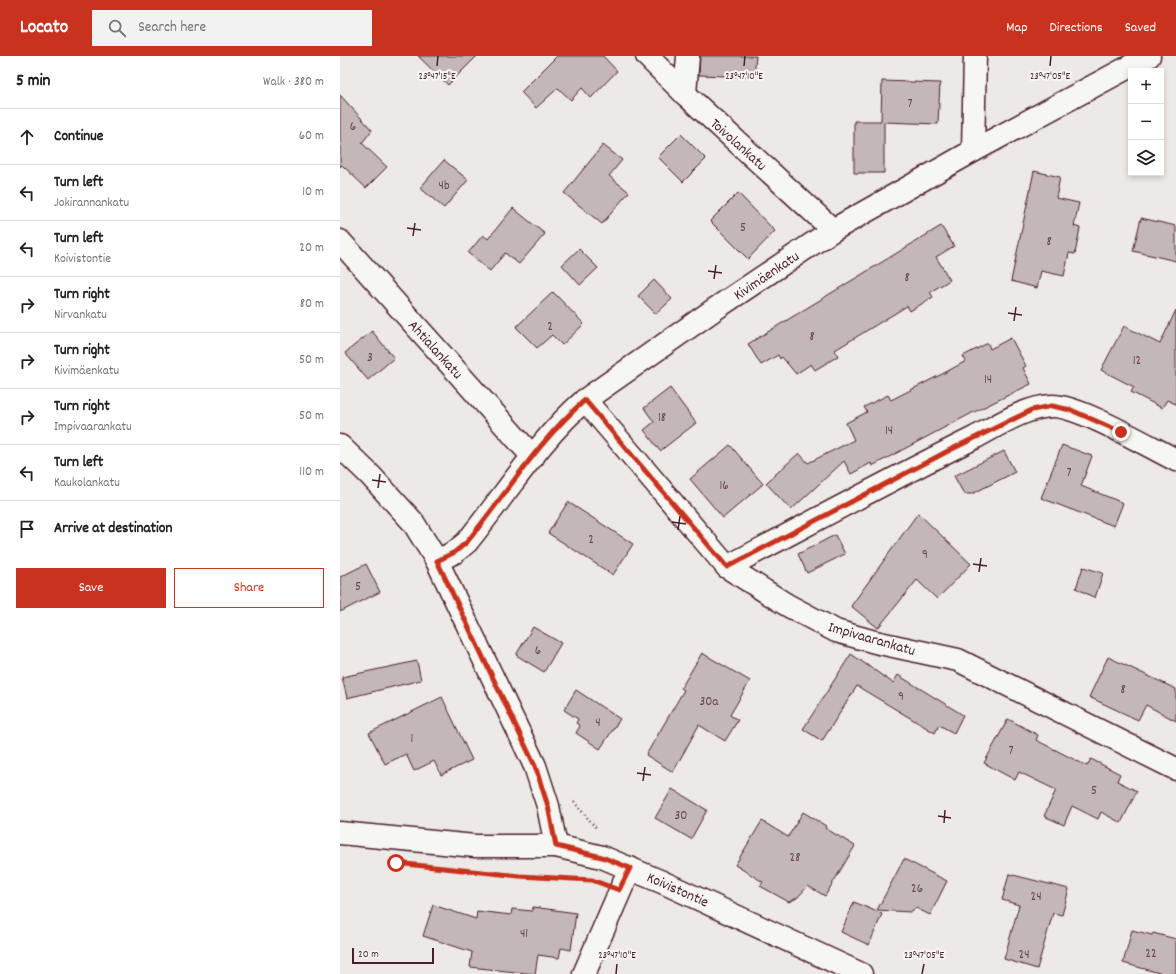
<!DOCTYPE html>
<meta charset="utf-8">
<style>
body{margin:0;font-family:Dekko,sans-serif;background:#f2f2f2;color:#202124}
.controls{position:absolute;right:12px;top:12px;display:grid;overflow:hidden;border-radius:0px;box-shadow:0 2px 6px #0003}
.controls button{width:36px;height:36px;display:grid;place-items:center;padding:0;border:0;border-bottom:1px solid #e0e0e0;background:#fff;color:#202124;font:20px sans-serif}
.scale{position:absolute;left:12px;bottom:10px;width:82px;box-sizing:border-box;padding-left:4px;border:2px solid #4a1f2b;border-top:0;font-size:11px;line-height:14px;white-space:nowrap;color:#4a1f2b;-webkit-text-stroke:3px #f6f6f2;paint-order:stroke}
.stop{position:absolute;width:12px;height:12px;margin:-9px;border:3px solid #c8321e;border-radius:50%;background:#fff}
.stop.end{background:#c8321e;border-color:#fff;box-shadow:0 1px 4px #0008}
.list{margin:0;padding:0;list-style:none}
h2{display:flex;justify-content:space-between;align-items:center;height:52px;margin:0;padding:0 16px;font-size:17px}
h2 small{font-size:13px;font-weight:400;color:#757577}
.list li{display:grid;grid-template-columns:26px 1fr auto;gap:12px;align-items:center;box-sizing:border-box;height:56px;padding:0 16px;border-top:1px solid #e0e0e0}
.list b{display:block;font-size:15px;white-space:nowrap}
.list p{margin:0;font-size:13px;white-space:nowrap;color:#757577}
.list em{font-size:13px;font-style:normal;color:#757577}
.actions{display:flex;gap:8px;padding:12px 16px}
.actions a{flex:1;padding:9px 0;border:1px solid #c8321e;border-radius:0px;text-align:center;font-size:14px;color:#c8321e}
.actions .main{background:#c8321e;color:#fff}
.icon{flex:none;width:22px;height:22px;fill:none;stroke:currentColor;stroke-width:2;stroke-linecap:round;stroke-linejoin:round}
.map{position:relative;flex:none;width:836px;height:918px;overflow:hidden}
header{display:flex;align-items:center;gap:24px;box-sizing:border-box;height:56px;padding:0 20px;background:#c8321e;color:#fff}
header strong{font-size:19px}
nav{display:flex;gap:22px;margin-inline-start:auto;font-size:14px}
.search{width:280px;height:36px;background:#f2f2f2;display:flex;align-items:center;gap:10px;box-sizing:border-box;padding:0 14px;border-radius:0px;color:#757577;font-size:15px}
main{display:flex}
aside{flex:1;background:#fff}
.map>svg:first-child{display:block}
.building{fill:#c4b7b7;stroke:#4a1f2b}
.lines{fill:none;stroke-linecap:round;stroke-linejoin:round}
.minor-casing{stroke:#4a1f2b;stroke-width:25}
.major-casing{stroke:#4a1f2b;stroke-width:25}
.path{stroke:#4a1f2b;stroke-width:2.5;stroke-dasharray:1 3;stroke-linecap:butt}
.minor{stroke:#f6f6f2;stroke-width:22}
.major{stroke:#f6f6f2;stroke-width:22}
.route{stroke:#c8321e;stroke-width:5}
.ticks{fill:none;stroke:#4a1f2b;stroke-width:1.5}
.labels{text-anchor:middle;stroke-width:4;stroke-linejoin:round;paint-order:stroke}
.number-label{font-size:13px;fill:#68454e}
.street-label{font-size:15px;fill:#4a1f2b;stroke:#f6f6f2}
.ticks-label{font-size:10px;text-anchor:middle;fill:#4a1f2b;stroke:#f6f6f2;stroke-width:4;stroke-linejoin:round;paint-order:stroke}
</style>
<header>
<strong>Locato</strong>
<div class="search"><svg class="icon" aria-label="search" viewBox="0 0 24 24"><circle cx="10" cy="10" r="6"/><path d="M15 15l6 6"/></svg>Search here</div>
<nav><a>Map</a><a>Directions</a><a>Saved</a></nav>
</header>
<main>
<aside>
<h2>5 min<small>Walk · 380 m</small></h2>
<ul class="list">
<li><svg class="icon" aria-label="ahead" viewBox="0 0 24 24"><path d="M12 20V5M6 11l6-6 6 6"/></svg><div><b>Continue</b></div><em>60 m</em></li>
<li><svg class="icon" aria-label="left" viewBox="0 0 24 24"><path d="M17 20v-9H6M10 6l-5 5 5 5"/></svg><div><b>Turn left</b><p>Jokirannankatu</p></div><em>10 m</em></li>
<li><svg class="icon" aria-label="left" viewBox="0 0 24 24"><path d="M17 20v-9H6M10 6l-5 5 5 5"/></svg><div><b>Turn left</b><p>Koivistontie</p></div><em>20 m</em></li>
<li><svg class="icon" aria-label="right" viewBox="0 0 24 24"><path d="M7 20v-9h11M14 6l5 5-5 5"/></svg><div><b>Turn right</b><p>Nirvankatu</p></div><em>80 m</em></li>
<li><svg class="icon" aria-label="right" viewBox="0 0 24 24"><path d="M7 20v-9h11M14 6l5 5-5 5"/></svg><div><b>Turn right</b><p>Kivimäenkatu</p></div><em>50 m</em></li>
<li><svg class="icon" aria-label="right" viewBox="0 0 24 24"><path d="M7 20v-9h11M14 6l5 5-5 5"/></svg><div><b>Turn right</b><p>Impivaarankatu</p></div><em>50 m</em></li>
<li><svg class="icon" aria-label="left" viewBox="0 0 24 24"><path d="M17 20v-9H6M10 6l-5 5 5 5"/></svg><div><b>Turn left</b><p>Kaukolankatu</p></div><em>110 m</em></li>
<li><svg class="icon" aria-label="arrive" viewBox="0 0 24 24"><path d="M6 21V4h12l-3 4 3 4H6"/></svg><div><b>Arrive at destination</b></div></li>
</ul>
<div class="actions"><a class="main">Save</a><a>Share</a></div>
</aside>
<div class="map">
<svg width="836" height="918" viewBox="0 0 836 918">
<rect width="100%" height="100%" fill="#ece9e6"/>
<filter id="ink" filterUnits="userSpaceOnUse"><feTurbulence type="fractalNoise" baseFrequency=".025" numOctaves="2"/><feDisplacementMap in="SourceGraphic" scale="8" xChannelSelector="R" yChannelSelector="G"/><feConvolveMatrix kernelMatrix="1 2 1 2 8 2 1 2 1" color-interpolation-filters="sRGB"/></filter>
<g filter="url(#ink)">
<g class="building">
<path d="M 78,0 L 137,0 L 108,29 Z"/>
<path d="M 217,0 L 263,0 L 277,15 L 251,42 L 242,32 L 231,44 L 218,32 L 196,52 L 181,36 Z"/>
<path d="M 360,0 L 416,0 L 414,21 L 359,19 Z"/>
<path d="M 542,25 L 600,27 L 598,68 L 544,66 L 544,117 L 514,117 L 514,65 L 541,65 Z"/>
<path d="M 0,39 L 32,74 L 22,87 L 47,111 L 26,132 L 2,109 L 0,111 Z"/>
<path d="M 341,78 L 366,103 L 343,126 L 318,101 Z"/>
<path d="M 263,89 L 282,104 L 269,120 L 289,136 L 262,168 L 224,137 Z"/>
<path d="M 104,104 L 128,124 L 104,152 L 80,132 Z"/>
<path d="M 694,115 L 720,121 L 716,142 L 739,147 L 734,170 L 740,172 L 735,198 L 729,197 L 724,220 L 701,215 L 697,232 L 671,225 Z"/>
<path d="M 398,137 L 435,175 L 408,203 L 370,165 Z"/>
<path d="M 173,152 L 205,178 L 179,208 L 165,197 L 150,215 L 128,197 L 143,179 L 148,183 Z"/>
<path d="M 801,162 L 836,170 L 836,205 L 793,195 Z"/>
<path d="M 601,170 L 614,190 L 596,201 L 610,224 L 590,236 L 593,241 L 570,255 L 567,250 L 495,294 L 498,300 L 475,314 L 471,308 L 456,318 L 442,301 L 440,303 L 438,299 L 421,309 L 408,288 Z"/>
<path d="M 239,193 L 258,212 L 240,229 L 222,209 Z"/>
<path d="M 314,224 L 332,243 L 316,258 L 298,240 Z"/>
<path d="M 213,236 L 244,268 L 222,289 L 212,279 L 197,292 L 176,271 Z"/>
<path d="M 836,254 L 836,348 L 827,344 L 822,352 L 791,336 L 794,331 L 761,314 L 784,270 L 820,288 Z"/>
<path d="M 32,275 L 54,302 L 28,324 L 5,297 Z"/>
<path d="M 671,282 L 686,310 L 683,312 L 691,328 L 632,357 L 532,410 L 531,407 L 511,418 L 504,405 L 451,454 L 426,427 L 459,397 L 468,407 L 514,384 L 506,367 L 527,356 L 524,351 L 548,339 L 551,344 L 606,316 L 626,305 L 623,300 L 648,287 L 650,293 Z"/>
<path d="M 330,332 L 356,367 L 320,395 L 304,374 L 314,366 L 304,352 Z"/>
<path d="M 390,389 L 423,428 L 383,462 L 350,423 Z"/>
<path d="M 722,389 L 752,400 L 741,430 L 783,447 L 774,470 L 701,442 Z"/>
<path d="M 664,395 L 675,416 L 632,438 L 624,438 L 614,420 Z"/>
<path d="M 228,446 L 293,488 L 273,519 L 208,477 Z"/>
<path d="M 578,457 L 631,508 L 597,543 L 577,524 L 538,572 L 511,550 Z"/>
<path d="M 495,479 L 505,498 L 467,517 L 458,498 Z"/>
<path d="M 26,508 L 40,536 L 0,556 L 0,521 Z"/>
<path d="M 743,511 L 763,517 L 755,542 L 736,532 Z"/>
<path d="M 193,571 L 221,587 L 204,616 L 176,599 Z"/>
<path d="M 362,597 L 410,625 L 390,659 L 398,664 L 385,685 L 359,669 L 333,716 L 306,699 L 344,634 L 341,632 Z"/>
<path d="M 511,598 L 553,627 L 558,619 L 623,659 L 614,677 L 599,669 L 595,677 L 517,630 L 482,685 L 463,673 Z"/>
<path d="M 768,601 L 836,633 L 836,665 L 806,649 L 798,664 L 749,641 Z"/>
<path d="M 77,605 L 81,624 L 7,642 L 2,621 Z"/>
<path d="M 236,634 L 280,663 L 260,693 L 236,677 L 240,670 L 236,667 L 238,663 L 224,654 Z"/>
<path d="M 102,641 L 132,704 L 101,719 L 94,705 L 74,715 L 66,698 L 45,708 L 29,677 Z"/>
<path d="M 668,663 L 698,679 L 696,684 L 747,710 L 751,703 L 780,718 L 777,725 L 797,735 L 781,767 L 761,756 L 758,763 L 732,750 L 724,769 L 704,760 L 716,734 L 679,716 L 675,724 L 644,707 Z"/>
<path d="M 332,733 L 367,754 L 351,783 L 315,762 Z"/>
<path d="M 463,756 L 486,770 L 485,772 L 515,790 L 485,840 L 468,830 L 457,842 L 449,846 L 420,830 L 423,826 L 395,809 L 422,765 L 448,781 Z"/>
<path d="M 564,803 L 607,825 L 590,859 L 576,852 L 570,856 L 537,854 Z"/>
<path d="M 669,818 L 729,833 L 722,859 L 713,857 L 697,913 L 664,903 L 679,849 L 662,844 Z"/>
<path d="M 514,846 L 542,858 L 529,889 L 501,876 Z"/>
<path d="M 93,849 L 136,863 L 137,855 L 171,859 L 172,853 L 192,855 L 193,851 L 236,857 L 231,894 L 221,892 L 219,902 L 198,899 L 195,918 L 130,911 L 132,896 L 83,880 Z"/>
<path d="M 792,874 L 812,879 L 813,877 L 836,883 L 836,918 L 823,918 L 783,907 Z"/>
</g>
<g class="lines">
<g class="minor-casing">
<g id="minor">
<path d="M 307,0 L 345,38 L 493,174"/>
<path d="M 345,38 L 348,0"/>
<path d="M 633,95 L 635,0"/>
<path d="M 0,185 L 193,401"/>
<path d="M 245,344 L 387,511 L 447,549 L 496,575 L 535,586 L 618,604 L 836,713"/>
<path d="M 0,390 L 30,419 L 73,466 L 97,505 L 195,710 L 208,750 L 216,790"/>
<path d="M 97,505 L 115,496 L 127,486 C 166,438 199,384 245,344 L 375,253 L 493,174 L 633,95 L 809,0"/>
<path d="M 387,511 C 469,468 551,423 634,382 C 657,370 685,351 712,350 C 738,349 810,391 836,404"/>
<path d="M 244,918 L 290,812"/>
</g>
</g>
<g class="major-casing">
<path id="major" d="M 0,777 L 135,790 L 216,790 L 262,801 L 322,826 L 521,918"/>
</g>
<g class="path">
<path d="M 234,746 L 257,773"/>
<path d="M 149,817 L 240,824"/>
</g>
<use href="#minor" class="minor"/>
<use href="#major" class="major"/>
</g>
</g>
<g class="lines" filter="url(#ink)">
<path class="route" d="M 56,807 L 179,820 L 252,824 L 279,834 L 290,812 L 262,801 L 216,790 L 208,750 L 195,710 L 97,505 L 115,496 L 127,486 C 166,438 199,384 245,344 L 387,511 L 610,394 L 692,354 L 712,350 L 731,354 L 781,376"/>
</g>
<path class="ticks" d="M 97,10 L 98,0M 404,10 L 405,0M 710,10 L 711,0M 67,172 L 81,174M 73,180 L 75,167M 368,215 L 382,217M 374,223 L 376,209M 668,257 L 682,259M 674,265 L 676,251M 32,424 L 46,426M 38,432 L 40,418M 332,466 L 346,468M 338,474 L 340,460M 633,508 L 647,510M 639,516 L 641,502M 297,717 L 311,719M 303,725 L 305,711M 598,760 L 611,762M 604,767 L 605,754M 276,918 L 277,908M 582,918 L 584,908"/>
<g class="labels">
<g class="number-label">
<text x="570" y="51">7</text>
<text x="13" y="74">6</text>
<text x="104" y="133">4b</text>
<text x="403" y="175">5</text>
<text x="709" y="189">8</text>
<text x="567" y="225">8</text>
<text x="210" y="274">2</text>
<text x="472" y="284">8</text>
<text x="30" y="305">3</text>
<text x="797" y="308">12</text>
<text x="648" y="327">14</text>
<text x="322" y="365">18</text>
<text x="549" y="378">14</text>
<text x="729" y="420">7</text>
<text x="384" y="433">16</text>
<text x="251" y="487">2</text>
<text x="585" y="502">9</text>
<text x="18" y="534">5</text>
<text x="198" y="598">6</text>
<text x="783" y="637">8</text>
<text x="561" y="644">9</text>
<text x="369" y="649">30a</text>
<text x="258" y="670">4</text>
<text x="72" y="686">1</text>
<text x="671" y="698">7</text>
<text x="754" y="738">5</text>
<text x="341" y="763">30</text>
<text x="455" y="805">28</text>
<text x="577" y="836">26</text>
<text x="696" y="844">24</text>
<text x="184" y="881">41</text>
<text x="811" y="901">22</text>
<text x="684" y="902">24</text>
</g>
<g class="street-label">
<text transform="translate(399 88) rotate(42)" y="5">Toivolankatu</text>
<text transform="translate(426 219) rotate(-34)" y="5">Kivimäenkatu</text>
<text transform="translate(96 293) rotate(48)" y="5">Ahtialankatu</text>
<text transform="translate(532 582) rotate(16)" y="5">Impivaarankatu</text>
<text transform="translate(338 833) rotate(24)" y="5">Koivistontie</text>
</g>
</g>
<g class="ticks-label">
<text x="97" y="23">23°47'15"E</text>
<text x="404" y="23">23°47'10"E</text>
<text x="710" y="23">23°47'05"E</text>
<text x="277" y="902">23°47'10"E</text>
<text x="584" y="902">23°47'05"E</text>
</g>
</svg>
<div class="controls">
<button>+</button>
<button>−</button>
<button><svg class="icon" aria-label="layers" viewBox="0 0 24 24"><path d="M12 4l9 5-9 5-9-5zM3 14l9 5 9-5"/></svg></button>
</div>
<div class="scale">20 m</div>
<div class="stop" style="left:56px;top:807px"></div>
<div class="stop end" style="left:781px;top:376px"></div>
</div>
</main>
